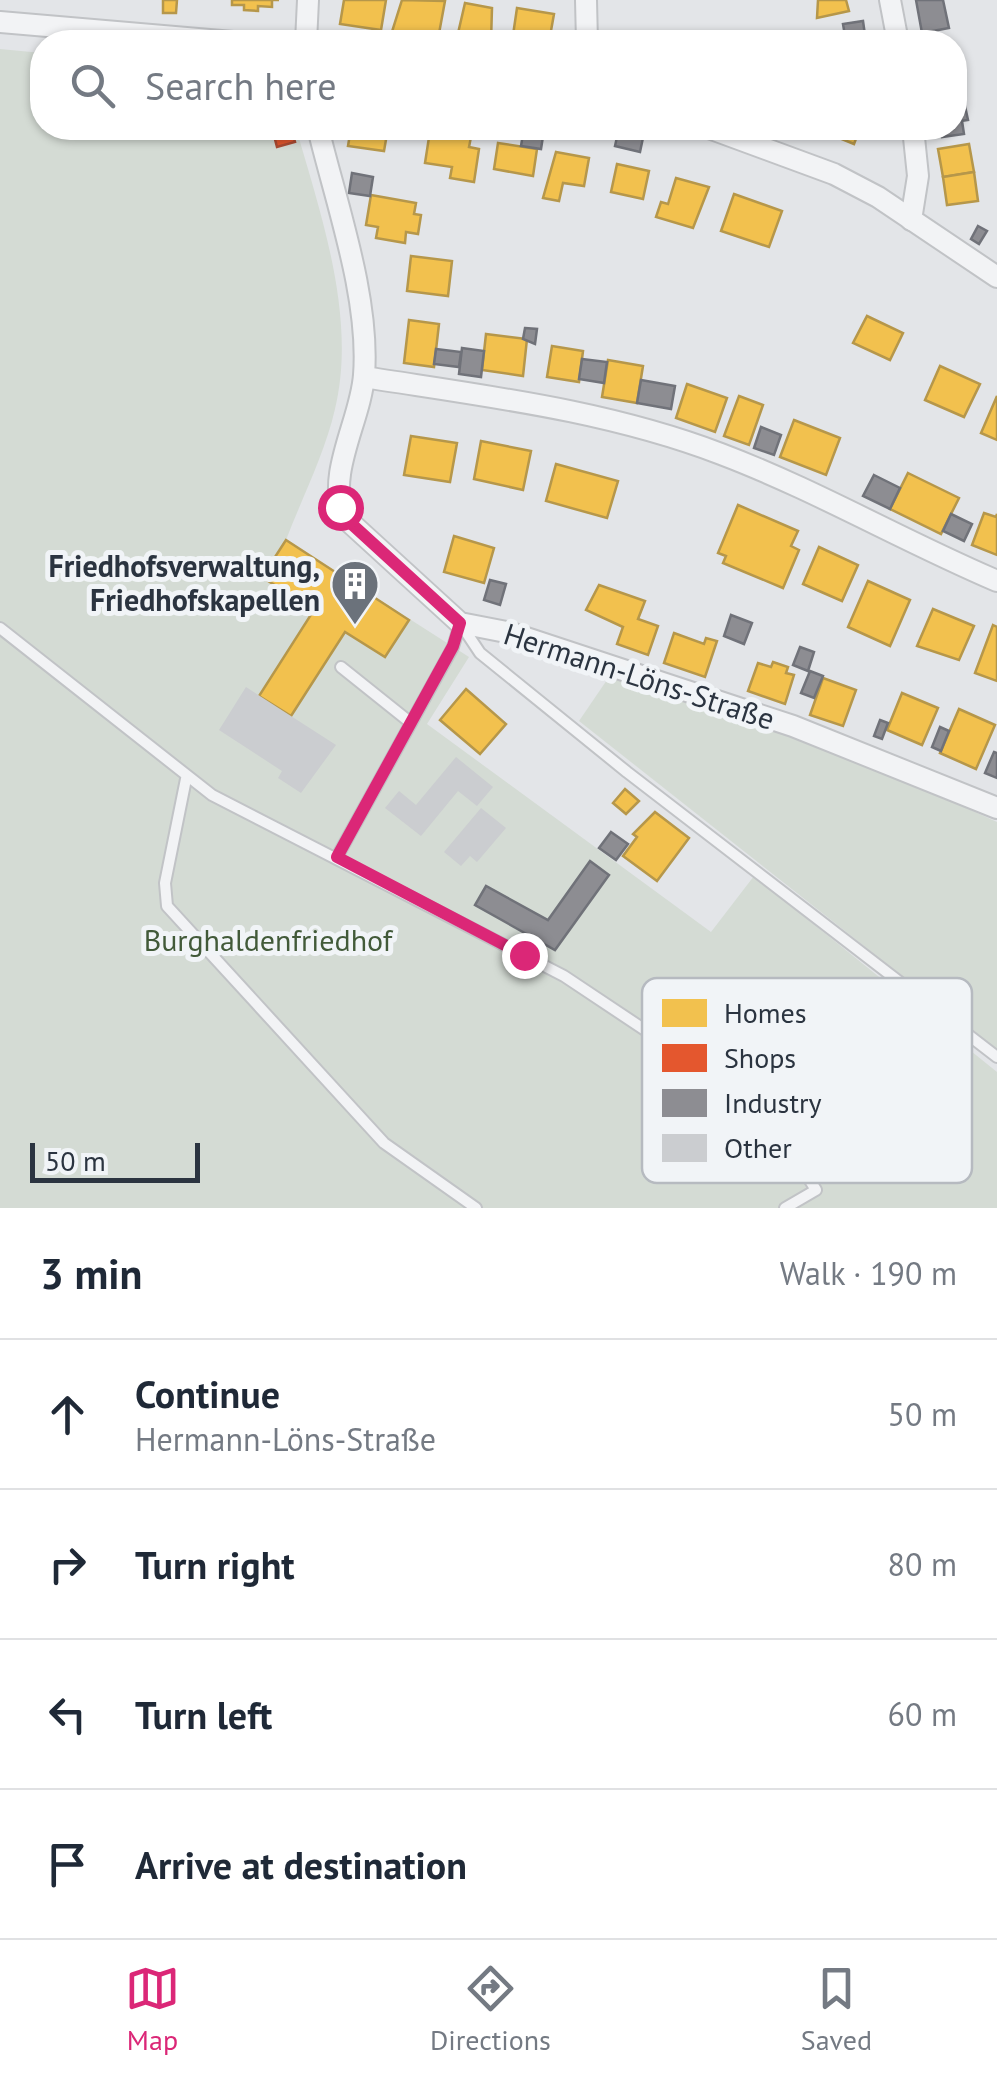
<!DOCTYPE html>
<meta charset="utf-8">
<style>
body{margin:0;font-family:"PT Sans",sans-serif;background:#f2f2f3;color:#1f2937}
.scale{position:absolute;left:30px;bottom:25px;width:170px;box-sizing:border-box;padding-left:10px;border:5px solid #2b3440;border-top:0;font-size:28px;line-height:35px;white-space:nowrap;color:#2b3440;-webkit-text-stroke:8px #f1f4f7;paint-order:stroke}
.stop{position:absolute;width:30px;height:30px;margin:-22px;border:8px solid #db2777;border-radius:50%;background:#fff}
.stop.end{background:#db2777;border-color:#fff;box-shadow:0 2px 10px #0008}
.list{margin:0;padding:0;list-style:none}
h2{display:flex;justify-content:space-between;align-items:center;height:130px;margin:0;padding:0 40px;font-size:42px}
h2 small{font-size:32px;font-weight:400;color:#747a83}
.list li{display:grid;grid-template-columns:65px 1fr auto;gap:30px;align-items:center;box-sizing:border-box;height:150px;padding:0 40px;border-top:2px solid #e0e1e3}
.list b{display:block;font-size:38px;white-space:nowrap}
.list p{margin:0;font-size:32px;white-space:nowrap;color:#747a83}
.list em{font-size:32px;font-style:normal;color:#747a83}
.icon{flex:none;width:55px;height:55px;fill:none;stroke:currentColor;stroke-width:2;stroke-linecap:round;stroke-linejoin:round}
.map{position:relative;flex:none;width:997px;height:1208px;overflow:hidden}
.search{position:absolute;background:#fff;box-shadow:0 2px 8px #0004;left:30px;right:30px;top:30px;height:110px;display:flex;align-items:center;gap:25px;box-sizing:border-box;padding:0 35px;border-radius:40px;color:#747a83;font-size:38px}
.sheet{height:730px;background:#fff}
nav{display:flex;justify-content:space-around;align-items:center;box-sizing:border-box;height:140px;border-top:2px solid #e0e1e3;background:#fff;font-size:28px;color:#747a83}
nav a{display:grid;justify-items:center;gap:5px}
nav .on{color:#db2777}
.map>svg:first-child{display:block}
.green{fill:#d4dbd4}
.homes{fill:#f2c14e;stroke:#b6974a;stroke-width:2.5}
.shops{fill:#e4572e;stroke:#ac4c33;stroke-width:2.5}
.industry{fill:#8d8d92;stroke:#707279;stroke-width:2.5}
.building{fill:#cbcdd0}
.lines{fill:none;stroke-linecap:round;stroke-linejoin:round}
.lane-casing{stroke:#c1c3c6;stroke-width:14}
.street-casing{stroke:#c1c3c6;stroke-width:24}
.lane{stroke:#f2f3f5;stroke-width:10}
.street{stroke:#f2f3f5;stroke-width:20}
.route{stroke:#db2777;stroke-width:12}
.labels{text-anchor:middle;stroke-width:10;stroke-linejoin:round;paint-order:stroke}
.poi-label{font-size:30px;font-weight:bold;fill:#2b3440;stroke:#f1f4f7;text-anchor:end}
.street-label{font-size:30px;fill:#2b3440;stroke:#f1f4f7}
.park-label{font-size:30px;fill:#425a39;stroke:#f1f4f7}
.key{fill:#f1f4f7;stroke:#b6bac0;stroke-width:2.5}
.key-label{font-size:28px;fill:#2b3440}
</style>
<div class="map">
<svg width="997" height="1208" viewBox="0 0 997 1208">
<rect width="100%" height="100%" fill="#e3e5e8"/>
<g class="green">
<path d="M 0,49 L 42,53 L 42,128 L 296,128 C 321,215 357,318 335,409 C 325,453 302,498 286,540 L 469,657 L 427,724 L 711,932 L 754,876 L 997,1072 L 997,1208 L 0,1208 Z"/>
<path d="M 611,674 L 859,759 L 997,822 L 997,1051 L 579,721 Z"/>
</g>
<g class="homes">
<path d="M 163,0 L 177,0 L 176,13 L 163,13 Z"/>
<path d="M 232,0 L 279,0 L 272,0 L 272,7 L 258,6 L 258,11 L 244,10 L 244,5 L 232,5 Z"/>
<path d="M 344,0 L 386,0 L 381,30 L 340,24 Z"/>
<path d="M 402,0 L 445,1 L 438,39 L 391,35 Z"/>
<path d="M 818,0 L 846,0 L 849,11 L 817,18 Z"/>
<path d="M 465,3 L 492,8 L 491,42 L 456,42 Z"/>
<path d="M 517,8 L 554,14 L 549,42 L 512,42 Z"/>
<path d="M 854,35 L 855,42 L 821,42 L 820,40 Z"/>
<path d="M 954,68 L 961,96 L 954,98 Z"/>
<path d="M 351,128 L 388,128 L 384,151 L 348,146 Z"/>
<path d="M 815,128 L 860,128 L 854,144 Z"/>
<path d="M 430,131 L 471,137 L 469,147 L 479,149 L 474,182 L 450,178 L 452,167 L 425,163 Z"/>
<path d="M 498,143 L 537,149 L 533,176 L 494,169 Z"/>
<path d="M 969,144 L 974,172 L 943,177 L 938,149 Z"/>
<path d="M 556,152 L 589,158 L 584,186 L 563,183 L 559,201 L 543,198 Z"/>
<path d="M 617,164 L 649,171 L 643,199 L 611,192 Z"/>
<path d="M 974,172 L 978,201 L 947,205 L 943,177 Z"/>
<path d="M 676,178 L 709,187 L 693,228 L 656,217 L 661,202 L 668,204 Z"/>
<path d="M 734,194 L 782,211 L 769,247 L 721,231 Z"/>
<path d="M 371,195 L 416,203 L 414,214 L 421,215 L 418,234 L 406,232 L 405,243 L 376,238 L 378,227 L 366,225 Z"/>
<path d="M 411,256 L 452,261 L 448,296 L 407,291 Z"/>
<path d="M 867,316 L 903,333 L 890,360 L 853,343 Z"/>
<path d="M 409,320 L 439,324 L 434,367 L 404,363 Z"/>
<path d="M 486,334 L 527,339 L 523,376 L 482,370 Z"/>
<path d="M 552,346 L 583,351 L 579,382 L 547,377 Z"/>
<path d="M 608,360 L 643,366 L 637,403 L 602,397 Z"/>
<path d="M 940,366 L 980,384 L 964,417 L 925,400 Z"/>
<path d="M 687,384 L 727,398 L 715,432 L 676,418 Z"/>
<path d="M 739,396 L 763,405 L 749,445 L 724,436 Z"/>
<path d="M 997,396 L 997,440 L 981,433 Z"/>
<path d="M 794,420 L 840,438 L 826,475 L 780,457 Z"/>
<path d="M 411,436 L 457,443 L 450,482 L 404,475 Z"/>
<path d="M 481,441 L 531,451 L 523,490 L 474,479 Z"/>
<path d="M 556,464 L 618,481 L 607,518 L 546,501 Z"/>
<path d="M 908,473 L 959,498 L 941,534 L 890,509 Z"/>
<path d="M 738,505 L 798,531 L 791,546 L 799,550 L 783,588 L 723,563 L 726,556 L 718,553 Z"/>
<path d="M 984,513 L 996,517 L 997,514 L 997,555 L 972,545 Z"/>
<path d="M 454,536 L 494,548 L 484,583 L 444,572 Z"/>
<path d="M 286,540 L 409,620 L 385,657 L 345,632 L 291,716 L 259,696 L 314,610 L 262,577 Z"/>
<path d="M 819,547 L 858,565 L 842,601 L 803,584 Z"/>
<path d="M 868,581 L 910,600 L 890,646 L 848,627 Z"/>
<path d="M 599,585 L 645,601 L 638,619 L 658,626 L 648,655 L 617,644 L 623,627 L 586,610 Z"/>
<path d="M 933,609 L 974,626 L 959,660 L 917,646 Z"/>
<path d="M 993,625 L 997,627 L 997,681 L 975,673 Z"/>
<path d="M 674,633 L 704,644 L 706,638 L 717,641 L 705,677 L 664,663 Z"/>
<path d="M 773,662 L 788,667 L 786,673 L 794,675 L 785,704 L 748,691 L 758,663 L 771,667 Z"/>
<path d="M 823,678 L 856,690 L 843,726 L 810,715 Z"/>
<path d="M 466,689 L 506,724 L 480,754 L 440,720 Z"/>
<path d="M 902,693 L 938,708 L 922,745 L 887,730 Z"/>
<path d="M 959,709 L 995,725 L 976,769 L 940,753 Z"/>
<path d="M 625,789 L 639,801 L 626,814 L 613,803 Z"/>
<path d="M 655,812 L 689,838 L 657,881 L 623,856 L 637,837 L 633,834 Z"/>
</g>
<path class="shops" d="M 272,128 L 291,128 L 295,142 L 277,147 Z"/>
<g class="industry">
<path d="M 916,0 L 943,0 L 949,28 L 922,33 Z"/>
<path d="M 863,21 L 866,42 L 855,42 L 854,35 L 845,36 L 843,24 Z"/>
<path d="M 965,106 L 968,120 L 954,122 L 954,108 Z"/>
<path d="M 962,121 L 964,134 L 942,137 L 941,128 L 954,128 L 954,122 Z"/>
<path d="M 524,128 L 544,130 L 541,149 L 521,146 Z"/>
<path d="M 619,128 L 644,133 L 640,152 L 615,146 Z"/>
<path d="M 352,173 L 373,177 L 370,196 L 349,193 Z"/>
<path d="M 978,226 L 987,231 L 979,244 L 971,239 Z"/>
<path d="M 525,328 L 537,329 L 535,344 L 523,339 Z"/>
<path d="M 462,348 L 484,351 L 481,377 L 459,374 Z"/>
<path d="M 436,349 L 461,352 L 459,367 L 434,364 Z"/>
<path d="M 582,359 L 607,362 L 604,383 L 579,379 Z"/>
<path d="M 641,380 L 675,386 L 671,409 L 637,403 Z"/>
<path d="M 761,427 L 781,435 L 774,455 L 754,448 Z"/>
<path d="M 874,475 L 900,488 L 890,509 L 863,496 Z"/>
<path d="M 951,514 L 972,524 L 964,541 L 943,531 Z"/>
<path d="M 490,580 L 506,584 L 500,605 L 484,600 Z"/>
<path d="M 731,615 L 752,623 L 744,644 L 724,636 Z"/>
<path d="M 800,647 L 814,652 L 808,671 L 793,665 Z"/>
<path d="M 810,671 L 823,676 L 814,698 L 801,693 Z"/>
<path d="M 880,720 L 888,723 L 882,739 L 874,736 Z"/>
<path d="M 940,727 L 949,731 L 941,751 L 932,747 Z"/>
<path d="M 994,752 L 997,753 L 997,778 L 985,773 Z"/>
<path d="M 611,832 L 628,844 L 616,860 L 599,848 Z"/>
<path d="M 590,861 L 609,875 L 555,950 L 475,905 L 486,886 L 548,920 Z"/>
</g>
<g class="building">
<path d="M 246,687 L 336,745 L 301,793 L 278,778 L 282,771 L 219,730 Z"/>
<path d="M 456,757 L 493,787 L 477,806 L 458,791 L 421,836 L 385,808 L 399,791 L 416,805 Z"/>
<path d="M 481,808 L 506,828 L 477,862 L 470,856 L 461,866 L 444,852 Z"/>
</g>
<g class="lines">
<g class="lane-casing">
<g id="lane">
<path d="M 462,626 L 480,653 L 627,772 L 997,1057"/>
<path d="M 0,628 L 212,795 L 564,976 L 735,1090 L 756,1060"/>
<path d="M 341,667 L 411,723"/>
<path d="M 186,779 L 165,883 L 167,906 L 384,1143 L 476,1208"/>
<path d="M 337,857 L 453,647 L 460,624"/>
<path d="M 735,1090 L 780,1132 L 816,1190 L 785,1208"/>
</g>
</g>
<g class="street-casing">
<g id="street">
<path d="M 586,0 L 587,42"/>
<path d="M 890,0 L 898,42"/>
<path d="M 0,22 L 233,42"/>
<path d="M 306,42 L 308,0"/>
<path d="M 318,128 C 336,203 370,298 364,375 C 361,420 326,473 344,517 L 460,623 L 511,633 L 793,726 L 997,808"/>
<path d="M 709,128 L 834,174 L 878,197 L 997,277"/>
<path d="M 911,220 L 918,176 L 913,128"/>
<path d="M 364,377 C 484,396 606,410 721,454 C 816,490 903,541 997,581"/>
</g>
</g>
<use href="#lane" class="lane"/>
<use href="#street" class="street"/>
</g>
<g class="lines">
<path class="route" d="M 340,507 L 344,517 L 460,623 L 453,646 L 337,857 L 524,955"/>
</g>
<defs>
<g id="building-pin" transform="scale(2.5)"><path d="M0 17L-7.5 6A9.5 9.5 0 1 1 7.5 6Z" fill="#6b727b" stroke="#f1f4f7"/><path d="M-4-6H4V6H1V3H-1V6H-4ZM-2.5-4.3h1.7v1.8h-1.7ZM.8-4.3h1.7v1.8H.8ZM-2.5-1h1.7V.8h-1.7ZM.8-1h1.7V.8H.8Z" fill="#fff"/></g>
</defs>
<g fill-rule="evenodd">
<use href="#building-pin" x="355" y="584"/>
</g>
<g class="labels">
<g class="poi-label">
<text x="320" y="577">Friedhofsverwaltung,<tspan x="320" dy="34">Friedhofskapellen</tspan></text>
</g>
<g class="street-label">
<text transform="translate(639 677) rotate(18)" y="10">Hermann-Löns-Straße</text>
</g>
<g class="park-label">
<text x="268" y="951">Burghaldenfriedhof</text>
</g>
</g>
<rect x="642" y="978" width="330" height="205" rx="15" class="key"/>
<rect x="662" y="999" width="45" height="28" fill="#f2c14e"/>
<rect x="662" y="1044" width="45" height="28" fill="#e4572e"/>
<rect x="662" y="1089" width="45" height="28" fill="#8d8d92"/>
<rect x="662" y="1134" width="45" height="28" fill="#cbcdd0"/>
<g class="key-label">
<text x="724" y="1023">Homes</text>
<text x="724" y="1068">Shops</text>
<text x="724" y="1113">Industry</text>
<text x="724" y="1158">Other</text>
</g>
</svg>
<div class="scale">50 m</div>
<div class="stop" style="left:340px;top:507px"></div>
<div class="stop end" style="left:524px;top:955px"></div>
<div class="search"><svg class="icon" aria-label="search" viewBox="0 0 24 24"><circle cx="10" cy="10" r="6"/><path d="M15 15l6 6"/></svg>Search here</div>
</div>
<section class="sheet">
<h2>3 min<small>Walk · 190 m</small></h2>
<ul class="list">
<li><svg class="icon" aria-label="ahead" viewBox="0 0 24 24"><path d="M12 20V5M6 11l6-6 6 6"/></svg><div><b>Continue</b><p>Hermann-Löns-Straße</p></div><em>50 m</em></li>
<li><svg class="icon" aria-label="right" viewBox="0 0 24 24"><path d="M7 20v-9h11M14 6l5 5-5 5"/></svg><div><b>Turn right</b></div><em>80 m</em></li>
<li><svg class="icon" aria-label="left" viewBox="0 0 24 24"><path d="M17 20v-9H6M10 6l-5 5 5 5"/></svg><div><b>Turn left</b></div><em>60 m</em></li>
<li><svg class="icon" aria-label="arrive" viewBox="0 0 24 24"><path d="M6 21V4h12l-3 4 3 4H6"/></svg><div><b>Arrive at destination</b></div></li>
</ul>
</section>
<nav>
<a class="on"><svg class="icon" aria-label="map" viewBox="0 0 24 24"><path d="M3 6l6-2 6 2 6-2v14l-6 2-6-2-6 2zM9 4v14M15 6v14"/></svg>Map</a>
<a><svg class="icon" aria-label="directions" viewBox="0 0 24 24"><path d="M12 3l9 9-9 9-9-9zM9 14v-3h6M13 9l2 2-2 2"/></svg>Directions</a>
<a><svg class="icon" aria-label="saved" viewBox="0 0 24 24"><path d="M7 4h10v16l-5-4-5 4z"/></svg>Saved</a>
</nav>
